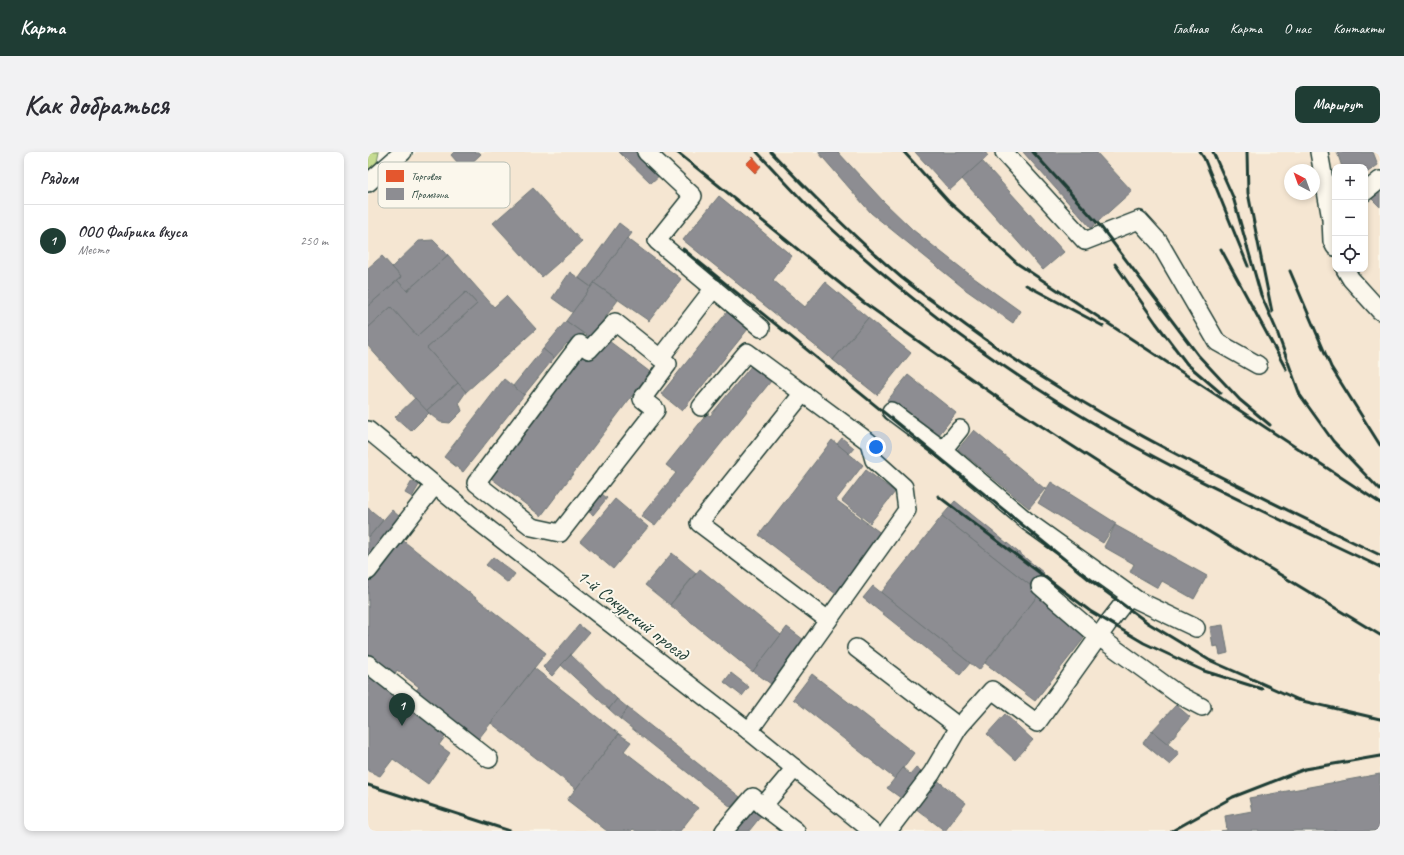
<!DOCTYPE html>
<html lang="ru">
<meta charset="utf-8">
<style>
body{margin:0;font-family:Caveat,sans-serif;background:#f2f2f3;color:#2b2b33}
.controls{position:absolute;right:12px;top:12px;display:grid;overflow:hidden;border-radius:8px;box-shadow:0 2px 6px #0003}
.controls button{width:36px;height:36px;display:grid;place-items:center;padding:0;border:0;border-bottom:1px solid #e1e1e2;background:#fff;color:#2b2b33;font:20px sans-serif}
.compass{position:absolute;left:916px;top:12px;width:36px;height:36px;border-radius:50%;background:#fff;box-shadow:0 2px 6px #0003;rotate:319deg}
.you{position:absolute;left:508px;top:295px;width:14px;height:14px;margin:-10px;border:3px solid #fff;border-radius:50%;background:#1a73e8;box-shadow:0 0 0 6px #1a73e833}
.badge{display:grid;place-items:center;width:26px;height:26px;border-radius:50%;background:#1f3d34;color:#fff;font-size:13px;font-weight:700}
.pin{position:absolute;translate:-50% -33px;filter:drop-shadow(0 1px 2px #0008)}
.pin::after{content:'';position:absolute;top:21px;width:14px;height:12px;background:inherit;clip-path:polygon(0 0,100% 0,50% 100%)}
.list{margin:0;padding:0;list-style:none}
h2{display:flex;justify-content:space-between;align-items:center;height:52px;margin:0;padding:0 16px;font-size:17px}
h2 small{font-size:13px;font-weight:400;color:#7c7c81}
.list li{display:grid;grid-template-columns:26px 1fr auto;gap:12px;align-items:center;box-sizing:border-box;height:72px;padding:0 16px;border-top:1px solid #e1e1e2}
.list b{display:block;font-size:15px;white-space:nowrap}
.list p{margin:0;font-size:13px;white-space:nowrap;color:#7c7c81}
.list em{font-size:13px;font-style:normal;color:#7c7c81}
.icon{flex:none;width:22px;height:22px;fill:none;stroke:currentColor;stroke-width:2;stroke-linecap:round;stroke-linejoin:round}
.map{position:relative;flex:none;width:1012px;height:679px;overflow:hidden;border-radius:8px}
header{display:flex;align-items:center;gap:24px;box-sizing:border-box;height:56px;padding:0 20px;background:#1f3d34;color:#fff}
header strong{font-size:19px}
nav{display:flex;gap:22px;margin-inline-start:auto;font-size:14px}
.intro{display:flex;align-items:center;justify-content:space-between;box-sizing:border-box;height:96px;padding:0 24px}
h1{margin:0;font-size:28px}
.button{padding:10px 18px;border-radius:8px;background:#1f3d34;color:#fff;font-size:14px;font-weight:700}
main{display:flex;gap:24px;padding:0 24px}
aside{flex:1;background:#fff;border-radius:8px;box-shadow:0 2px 6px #0003}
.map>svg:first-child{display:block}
.built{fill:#f5e6d2;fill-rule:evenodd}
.green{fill:#c5db91;stroke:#728c62}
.shops{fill:#e4572e;stroke:#a94f30}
.industry{fill:#8d8d92;stroke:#6c7576}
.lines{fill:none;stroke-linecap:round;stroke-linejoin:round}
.minor-casing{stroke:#1f3d34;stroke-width:20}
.minor{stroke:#fbf7ec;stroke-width:17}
.rail{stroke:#1f3d34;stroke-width:3}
.labels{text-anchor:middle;stroke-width:4;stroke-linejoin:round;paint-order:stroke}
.street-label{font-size:19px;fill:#1f3d34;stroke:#fbf7ec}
.key{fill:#fbf7ec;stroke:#b9bfb5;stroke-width:1}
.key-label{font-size:11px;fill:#1f3d34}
</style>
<header>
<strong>Карта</strong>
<nav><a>Главная</a><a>Карта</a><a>О нас</a><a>Контакты</a></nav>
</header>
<div class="intro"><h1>Как добраться</h1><a class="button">Маршрут</a></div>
<main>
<aside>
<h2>Рядом<small></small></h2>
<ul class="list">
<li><span class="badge">1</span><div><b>ООО Фабрика вкуса</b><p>Место</p></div><em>250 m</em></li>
</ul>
</aside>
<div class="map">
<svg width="1012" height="679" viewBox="0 0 1012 679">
<rect width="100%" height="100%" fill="#fbf7ec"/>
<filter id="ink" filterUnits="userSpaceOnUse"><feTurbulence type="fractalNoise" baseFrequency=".025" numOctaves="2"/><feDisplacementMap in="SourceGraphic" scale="8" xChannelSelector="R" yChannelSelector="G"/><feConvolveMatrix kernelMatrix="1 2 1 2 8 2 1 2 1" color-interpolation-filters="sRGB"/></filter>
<g filter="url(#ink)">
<path class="built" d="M 48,0 L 1012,0 L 1012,679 L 0,679 L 0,43 ZM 967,15 L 997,15 L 997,117 L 967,117 ZM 922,18 L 946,18 L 946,42 L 922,42 Z"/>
<path class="green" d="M 0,0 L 11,0 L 9,10 L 0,18 Z"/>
<path class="shops" d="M 385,5 L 393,14 L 387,21 L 378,12 Z"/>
<g class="industry">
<path d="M 86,0 L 111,0 L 113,2 L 96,18 L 83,3 Z"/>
<path d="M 251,0 L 272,0 L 294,21 L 283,31 Z"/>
<path d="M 450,0 L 470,0 L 515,49 L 545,78 L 606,126 L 652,159 L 645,171 L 598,138 L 503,61 Z"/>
<path d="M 547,0 L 617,0 L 620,4 L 582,38 Z"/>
<path d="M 655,0 L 728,0 L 764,39 L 723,76 Z"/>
<path d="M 969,0 L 1005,0 L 1010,13 L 997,22 L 997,15 L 974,15 Z"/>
<path d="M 614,9 L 696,100 L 675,118 L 594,27 Z"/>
<path d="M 165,36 L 214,90 L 174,125 L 125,71 Z"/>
<path d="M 1012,37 L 1012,55 L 1003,46 Z"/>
<path d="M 351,44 L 424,104 L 405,128 L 437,155 L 457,130 L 500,166 L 465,208 L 315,88 Z"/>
<path d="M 251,71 L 264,81 L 223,135 L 211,126 Z"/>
<path d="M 259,86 L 313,127 L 281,169 L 226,131 Z"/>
<path d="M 65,88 L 80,103 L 39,139 L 29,128 L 33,125 L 24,115 L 51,89 Z"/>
<path d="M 80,103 L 126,155 L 138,144 L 168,177 L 98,240 L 59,196 L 109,152 L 98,140 L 49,184 L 23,155 L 0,176 L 0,154 L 29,128 L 39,139 Z"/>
<path d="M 14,104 L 33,125 L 0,154 L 0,116 Z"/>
<path d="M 202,120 L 223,135 L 205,161 L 184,146 Z"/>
<path d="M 226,131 L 250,148 L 222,186 L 198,169 Z"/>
<path d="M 98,140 L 109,152 L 59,196 L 90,231 L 58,259 L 0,194 L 0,176 L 23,155 L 49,184 Z"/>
<path d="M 359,160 L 380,177 L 314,259 L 293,242 Z"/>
<path d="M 500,166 L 543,201 L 509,243 L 465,208 Z"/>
<path d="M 198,169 L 216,182 L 204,196 L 199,191 L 186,206 L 175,197 Z"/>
<path d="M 237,186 L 282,220 L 173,364 L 119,323 L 211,200 L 221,207 Z"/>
<path d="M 175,197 L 186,206 L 156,243 L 145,234 Z"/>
<path d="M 384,213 L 403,229 L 287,374 L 273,364 L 308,321 L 298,313 L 339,262 L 342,264 Z"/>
<path d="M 540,223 L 588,261 L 567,288 L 519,249 Z"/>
<path d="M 136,227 L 156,243 L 95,320 L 76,305 Z"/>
<path d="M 90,231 L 98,240 L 91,250 L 94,259 L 82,271 L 72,270 L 58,259 Z"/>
<path d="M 47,246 L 61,261 L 43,279 L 27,265 Z"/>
<path d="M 606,278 L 677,337 L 661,356 L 590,297 Z"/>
<path d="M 474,286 L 486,296 L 481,302 L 469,292 Z"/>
<path d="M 464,288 L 495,313 L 468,348 L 514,382 L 468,442 L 391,383 Z"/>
<path d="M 498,318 L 527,340 L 502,371 L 474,349 Z"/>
<path d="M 44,329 L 51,333 L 44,345 L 37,341 Z"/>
<path d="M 683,330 L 748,371 L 735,391 L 670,351 Z"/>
<path d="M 230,339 L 239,346 L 225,363 L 216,356 Z"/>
<path d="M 247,347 L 280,375 L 245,417 L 212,389 Z"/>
<path d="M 587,349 L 676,421 L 664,435 L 574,364 Z"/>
<path d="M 0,356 L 15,368 L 0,386 Z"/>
<path d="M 24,358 L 33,366 L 0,410 L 0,386 Z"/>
<path d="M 574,364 L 672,441 L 611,518 L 513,441 Z"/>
<path d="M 747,373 L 839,424 L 826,447 L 794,429 L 790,436 L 762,420 L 766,412 L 736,395 Z"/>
<path d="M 33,387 L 178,501 L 108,590 L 46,541 L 51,535 L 29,518 L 26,523 L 0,502 L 0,430 Z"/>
<path d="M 304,401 L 328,421 L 302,453 L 277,433 Z"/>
<path d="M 125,405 L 147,422 L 140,431 L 118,413 Z"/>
<path d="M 332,417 L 413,483 L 385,520 L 302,453 Z"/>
<path d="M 505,434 L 602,511 L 592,523 L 495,446 Z"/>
<path d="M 672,441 L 720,481 L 667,549 L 617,511 Z"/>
<path d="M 211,473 L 221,481 L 184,524 L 175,515 Z"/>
<path d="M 855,473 L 860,501 L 852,503 L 850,494 L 845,495 L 842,475 Z"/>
<path d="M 419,475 L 436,488 L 403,532 L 385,519 Z"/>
<path d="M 203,503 L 249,547 L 241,557 L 193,513 Z"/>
<path d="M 166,516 L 251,582 L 208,637 L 123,571 Z"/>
<path d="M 0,520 L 79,582 L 71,593 L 82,601 L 60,632 L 25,607 L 12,624 L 0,619 Z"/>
<path d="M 363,521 L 381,535 L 374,544 L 356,530 Z"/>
<path d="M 444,522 L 546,601 L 527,627 L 425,547 Z"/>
<path d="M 249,547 L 260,556 L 252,567 L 241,557 Z"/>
<path d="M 808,553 L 822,565 L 799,592 L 784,579 Z"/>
<path d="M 260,556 L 372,645 L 363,655 L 252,567 Z"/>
<path d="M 637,562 L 665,588 L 647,608 L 619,582 Z"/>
<path d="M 784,579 L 811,601 L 802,613 L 775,591 Z"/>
<path d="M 251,582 L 263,590 L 256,599 L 330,656 L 312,679 L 268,679 L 265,677 L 263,679 L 239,679 L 199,648 Z"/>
<path d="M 548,615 L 557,622 L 537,649 L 519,636 L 535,616 L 542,622 Z"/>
<path d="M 1012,622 L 1012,679 L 853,679 L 859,678 L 857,664 L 884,659 L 881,646 Z"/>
<path d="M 569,628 L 598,651 L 577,679 L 547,656 Z"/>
<path d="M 382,656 L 393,664 L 381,679 L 365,679 Z"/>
</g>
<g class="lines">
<g class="minor-casing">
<g id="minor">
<path d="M 278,0 L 325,44 L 289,89 L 393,176"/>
<path d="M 636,0 L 717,89 L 771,68 L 791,90 L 849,190 L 890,213"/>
<path d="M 951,0 L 963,67 L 964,89 L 967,95"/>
<path d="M 0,31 L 35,0"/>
<path d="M 997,40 L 1012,28"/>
<path d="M 977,117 L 983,127 L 1012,159"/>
<path d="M 292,206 L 300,212 L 274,247 L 288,258 L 192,381 L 164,375 L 108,331 L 212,192 L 221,198 L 247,170 L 292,206 L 346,136"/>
<path d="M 435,241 L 331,371 L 460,468"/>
<path d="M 333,255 L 379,200 L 501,290 L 506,308 L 536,335 L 539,358 L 381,579"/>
<path d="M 523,259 L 575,298"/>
<path d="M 592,277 L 575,298 L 660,370 L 769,448 L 828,476"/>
<path d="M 0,278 L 114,372 L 381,579 L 504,679"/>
<path d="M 0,419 L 67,333"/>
<path d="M 672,434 L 731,485 L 811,543 L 834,555"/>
<path d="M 488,496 L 591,575 L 624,538 L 669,571 L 741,470 L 755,452 L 763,444"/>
<path d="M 0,512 L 121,607"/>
<path d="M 395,654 L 428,679"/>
<path d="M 356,679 L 385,645 L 395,654 L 427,616"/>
<path d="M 520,679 L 564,621 L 591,575"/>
</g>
</g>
<use href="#minor" class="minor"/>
<g class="rail">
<path d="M 309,0 L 495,150 L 639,252 L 782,344 L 1012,483"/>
<path d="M 389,0 C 410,22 430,45 452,66 C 525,134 604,196 689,249 C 791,313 903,363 1012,415"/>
<path d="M 403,0 C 445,44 487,86 534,126 C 549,138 565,150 581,161 C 713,261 863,331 1012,403"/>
<path d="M 536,0 L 580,49 L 650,112 L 1012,351"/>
<path d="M 665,0 L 733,75 L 830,203 L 872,248 L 902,273"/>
<path d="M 832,0 L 836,6 L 880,114"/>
<path d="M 845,0 L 865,45 L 893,143 L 908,177 L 932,243 L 965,289 L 1012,338"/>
<path d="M 879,0 L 880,41 L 904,160"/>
<path d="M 315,97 L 722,428 L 780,471 L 841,508 L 931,548"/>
<path d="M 853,97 L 918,217"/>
<path d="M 747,112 L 788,171 L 819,212 L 853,241"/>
<path d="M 922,119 L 963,215 L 1012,293"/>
<path d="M 658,133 L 735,174"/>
<path d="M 570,344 L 722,459 L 776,491 L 836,519 L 894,537"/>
<path d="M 926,547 L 1012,567"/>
<path d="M 0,633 L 142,679"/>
<path d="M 804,679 L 865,645 L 937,617 L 1012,604"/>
</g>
</g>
</g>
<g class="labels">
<g class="street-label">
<text transform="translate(265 462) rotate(38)" y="7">1-й Сокурский проезд</text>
</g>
</g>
<rect x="10" y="10" width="132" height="46" rx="6" class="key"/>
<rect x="18" y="18" width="18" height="12" fill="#e4572e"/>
<rect x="18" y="36" width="18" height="12" fill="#8d8d92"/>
<g class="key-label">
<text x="43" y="28">Торговля</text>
<text x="43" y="46">Промзона</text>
</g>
</svg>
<div class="controls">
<button>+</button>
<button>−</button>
<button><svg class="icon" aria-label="locate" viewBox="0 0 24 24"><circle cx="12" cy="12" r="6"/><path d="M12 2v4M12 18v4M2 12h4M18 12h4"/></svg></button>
</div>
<svg class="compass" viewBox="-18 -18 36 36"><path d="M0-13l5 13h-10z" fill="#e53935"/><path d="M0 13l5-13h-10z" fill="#7c7c81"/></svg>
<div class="you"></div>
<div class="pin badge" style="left:34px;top:574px">1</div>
</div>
</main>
